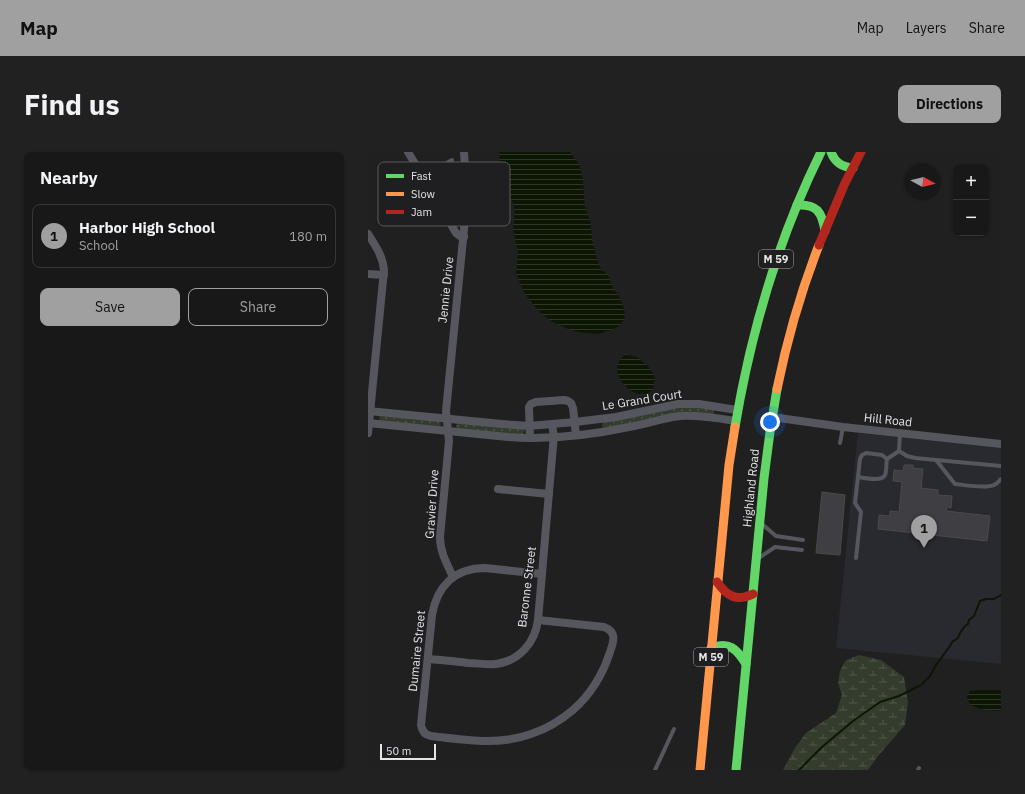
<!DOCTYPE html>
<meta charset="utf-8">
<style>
body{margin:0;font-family:"IBM Plex Sans",sans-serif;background:#212122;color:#f1f3f6}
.controls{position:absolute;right:12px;top:12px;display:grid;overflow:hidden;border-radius:8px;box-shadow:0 1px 3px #0004}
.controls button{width:36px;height:36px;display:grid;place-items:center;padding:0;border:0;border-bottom:1px solid #363738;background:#181819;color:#f1f3f6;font:20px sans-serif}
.compass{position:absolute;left:537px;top:12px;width:36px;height:36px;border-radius:50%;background:#181819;box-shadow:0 1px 3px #0004;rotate:98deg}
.scale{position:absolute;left:12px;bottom:10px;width:56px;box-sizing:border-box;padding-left:4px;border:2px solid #e5e5e6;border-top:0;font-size:11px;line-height:14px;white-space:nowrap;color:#e5e5e6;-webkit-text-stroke:3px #1f1f22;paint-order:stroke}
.you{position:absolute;left:402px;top:270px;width:14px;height:14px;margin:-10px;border:3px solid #fff;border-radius:50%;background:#1a73e8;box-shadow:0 0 0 6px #1a73e833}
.badge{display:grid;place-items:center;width:26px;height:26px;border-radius:50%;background:#a0a0a1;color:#111;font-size:13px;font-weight:700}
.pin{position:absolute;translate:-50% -33px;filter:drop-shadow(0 1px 2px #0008)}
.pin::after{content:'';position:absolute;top:21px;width:14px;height:12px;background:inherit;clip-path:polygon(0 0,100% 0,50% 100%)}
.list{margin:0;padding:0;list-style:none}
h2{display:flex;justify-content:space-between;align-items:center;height:52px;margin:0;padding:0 16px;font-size:17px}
h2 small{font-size:13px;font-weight:400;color:#9fa0a2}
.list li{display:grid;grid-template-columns:26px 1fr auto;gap:12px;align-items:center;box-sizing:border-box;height:64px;margin:0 8px 8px;padding:0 8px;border:1px solid #363738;border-radius:8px}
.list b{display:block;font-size:15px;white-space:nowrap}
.list p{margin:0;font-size:13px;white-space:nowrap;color:#9fa0a2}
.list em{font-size:13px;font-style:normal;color:#9fa0a2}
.actions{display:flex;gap:8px;padding:12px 16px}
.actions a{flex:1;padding:9px 0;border:1px solid #a0a0a1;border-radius:8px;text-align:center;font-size:14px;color:#a0a0a1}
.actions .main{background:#a0a0a1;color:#111}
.map{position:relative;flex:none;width:633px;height:618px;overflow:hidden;border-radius:8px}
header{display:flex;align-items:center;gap:24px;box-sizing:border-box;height:56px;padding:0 20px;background:#a0a0a1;color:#111}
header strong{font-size:19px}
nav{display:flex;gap:22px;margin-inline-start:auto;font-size:14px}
.intro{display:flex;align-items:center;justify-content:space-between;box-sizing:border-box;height:96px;padding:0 24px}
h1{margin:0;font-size:28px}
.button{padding:10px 18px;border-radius:8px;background:#a0a0a1;color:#111;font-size:14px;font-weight:700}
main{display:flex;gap:24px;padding:0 24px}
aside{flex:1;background:#181819;border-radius:8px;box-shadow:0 1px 3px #0004}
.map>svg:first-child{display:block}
.built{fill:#292930}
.grass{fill:url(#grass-dots)}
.wetland{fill:url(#wetland-marsh)}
.water{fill:url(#water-rules)}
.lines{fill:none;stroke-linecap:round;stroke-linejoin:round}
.stream{stroke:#0c1603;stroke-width:2}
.building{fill:#3e3e43;stroke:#4a4a4b}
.lane{stroke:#56565e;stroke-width:4}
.street{stroke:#56565e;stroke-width:8}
.fast{stroke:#63d668;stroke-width:9}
.slow{stroke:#ff974d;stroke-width:9}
.jam{stroke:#b3261e;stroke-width:9}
.labels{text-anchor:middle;stroke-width:3;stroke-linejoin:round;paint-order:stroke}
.shield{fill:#1f1f22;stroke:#aaaaab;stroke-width:1}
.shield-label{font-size:11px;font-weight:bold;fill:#e5e5e6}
.street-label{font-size:12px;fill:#e5e5e6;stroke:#1f1f22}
.key{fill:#1f1f22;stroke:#5a5a5d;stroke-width:1}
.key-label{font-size:11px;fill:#e5e5e6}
</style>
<header>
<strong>Map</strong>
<nav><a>Map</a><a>Layers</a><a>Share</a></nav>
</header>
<div class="intro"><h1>Find us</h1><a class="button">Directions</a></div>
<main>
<aside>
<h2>Nearby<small></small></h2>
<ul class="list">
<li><span class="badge">1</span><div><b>Harbor High School</b><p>School</p></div><em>180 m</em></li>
</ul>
<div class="actions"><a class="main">Save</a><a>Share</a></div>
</aside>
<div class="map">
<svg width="633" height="618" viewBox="0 0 633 618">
<defs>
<pattern id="grass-dots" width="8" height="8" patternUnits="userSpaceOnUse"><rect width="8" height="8" fill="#343c2d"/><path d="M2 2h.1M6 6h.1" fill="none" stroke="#51584b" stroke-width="1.8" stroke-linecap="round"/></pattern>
<pattern id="wetland-marsh" width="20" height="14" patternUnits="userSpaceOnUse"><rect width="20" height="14" fill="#343c2d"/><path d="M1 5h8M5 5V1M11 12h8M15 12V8" fill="none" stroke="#51584b"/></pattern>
<pattern id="water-rules" width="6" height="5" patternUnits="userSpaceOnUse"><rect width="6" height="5" fill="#0c1603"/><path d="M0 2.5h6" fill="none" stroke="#2f3828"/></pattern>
</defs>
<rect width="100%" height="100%" fill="#202021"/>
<path class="built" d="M 490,281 L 633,296 L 633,512 L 468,496 Z"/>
<g class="grass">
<path d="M 329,255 L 346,258 L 346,262 L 284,267 L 236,276 L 234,273 L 235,270 L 306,256 Z"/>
<path d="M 12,264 L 71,269 L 73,272 L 72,274 L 12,269 L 11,267 Z"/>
<path d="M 89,271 L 155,277 L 157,279 L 154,283 L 89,276 L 88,274 Z"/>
</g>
<path class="wetland" d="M 491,503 L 513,508 L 536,525 L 540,550 L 537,573 L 510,604 L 500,618 L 415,618 L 427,596 L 438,581 L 468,561 L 474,543 L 470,531 L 472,519 L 478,508 Z"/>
<g class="water">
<path d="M 131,0 L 202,0 L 211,12 L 215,27 L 217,54 L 223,72 L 224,88 L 231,113 L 234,118 L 240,123 L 244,134 L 252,146 L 256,156 L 257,161 L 256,168 L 251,174 L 244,178 L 230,182 L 209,180 L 200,177 L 185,170 L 176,164 L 169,157 L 157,142 L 148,121 L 150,100 L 145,78 L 147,60 L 145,51 L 137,35 L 133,24 Z"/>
<path d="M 257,202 L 269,205 L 280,214 L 287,225 L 285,238 C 283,239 280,242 277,242 C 265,245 248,228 249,216 C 249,211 254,206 257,202 Z"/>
<path d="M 609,538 L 633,538 L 633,559 L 616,558 L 602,553 L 599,545 L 602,539 Z"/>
</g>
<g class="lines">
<path class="stream" d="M 431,618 L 454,595 L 485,569 L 512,550 L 531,544 L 553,533 L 562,524 L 568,513 L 582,494 L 584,490 L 590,486 L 592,481 L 597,474 L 600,472 L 601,468 L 606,464 L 612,449 L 618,447 L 626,447 L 633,443"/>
</g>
<g class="building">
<path d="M 536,313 L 545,313 L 545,316 L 555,317 L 553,336 L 570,338 L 570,343 L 584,344 L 583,356 L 579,355 L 578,359 L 622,364 L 619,389 L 510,377 L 511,363 L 522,364 L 522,359 L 531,360 L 534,330 L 525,329 L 526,318 L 535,319 Z"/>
<path d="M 454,340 L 477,343 L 472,403 L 448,401 Z"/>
</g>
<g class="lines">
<g class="lane">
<path d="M 55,25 L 84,8"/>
<path d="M 532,281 L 531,299 L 539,304 L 547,306 L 633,314"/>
<path d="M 472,291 L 475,275"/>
<path d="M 568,308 L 587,332 C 597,333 618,337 626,333 C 629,332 631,329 633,327"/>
<path d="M 490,325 C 497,326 514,330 517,323 C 519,318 518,311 519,307"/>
<path d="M 394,372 L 408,384 L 435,388"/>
<path d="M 391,406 L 407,395 L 434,398"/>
<path d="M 488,406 L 493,360 L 487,351 L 492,307 L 494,303 L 498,301 L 514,303 L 519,307 L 531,299"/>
<path d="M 287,618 L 306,577"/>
<path d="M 550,618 L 551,616"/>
</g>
<g class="street">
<path d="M 40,0 L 88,81 L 92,84 L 96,85"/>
<path d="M 0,82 C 7,93 15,104 16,118 L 0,281"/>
<path d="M 0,122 L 16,123"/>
<path d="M 0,259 L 134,272 L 161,274 L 207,270 L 248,265 L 310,252 L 331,252 L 369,258"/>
<path d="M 404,265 L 475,275 L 633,292"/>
<path d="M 0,271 L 140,285 C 179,288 223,283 261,275 C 278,272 295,266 312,264 C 331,263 349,266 367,269"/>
<path d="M 162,286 L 161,255 L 163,252 L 168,250 L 196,248 L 200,249 L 203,251 L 205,256 L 208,283"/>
<path d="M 130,337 L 181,342"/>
<path d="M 85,425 C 79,412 72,400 72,385 L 81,289 L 78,259 L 99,47 L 96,0"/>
<path d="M 170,468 L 236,475 C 249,480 246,489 242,500 C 235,522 222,543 205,558 C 192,569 178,577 163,582 C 130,594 97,588 63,584 C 57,583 54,579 53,573 L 64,463 C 69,434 87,416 117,416 L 174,422"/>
<path d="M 60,507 C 73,508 86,509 100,511 C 109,511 119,513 128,512 C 151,509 167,491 170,468 L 185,294 L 186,285 L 184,272"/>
</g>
<g class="fast">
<path d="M 463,0 C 467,11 474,15 485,16"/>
<path d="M 429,53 C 449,52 454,60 457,79"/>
<path d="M 367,275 C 383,180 410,87 453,0"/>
<path d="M 343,496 C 361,489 369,497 378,512"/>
<path d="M 368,618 L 396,326 L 402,280 L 409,237"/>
</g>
<g class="slow">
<path d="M 409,237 C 419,188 433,139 451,93"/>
<path d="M 332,618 L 361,313 L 367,275"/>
</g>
<g class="jam">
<path d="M 451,93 L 477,31 L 493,0"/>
<path d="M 349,430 C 359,444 368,450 385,442"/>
</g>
</g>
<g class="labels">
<g class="shield">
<rect x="391" y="98" width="34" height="18" rx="3"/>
<rect x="326" y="496" width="34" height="18" rx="3"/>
</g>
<g class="shield-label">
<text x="408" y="111">M 59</text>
<text x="343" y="509">M 59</text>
</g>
<g class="street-label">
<text transform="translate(78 138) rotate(-84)" y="4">Jennie Drive</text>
<text transform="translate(274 248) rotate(-9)" y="4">Le Grand Court</text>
<text transform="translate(520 268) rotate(6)" y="4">Hill Road</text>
<text transform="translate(383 336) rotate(-84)" y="4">Highland Road</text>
<text transform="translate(64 352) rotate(-86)" y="4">Gravier Drive</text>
<text transform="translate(159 435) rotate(-83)" y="4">Baronne Street</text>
<text transform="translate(49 499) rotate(-84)" y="4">Dumaire Street</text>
</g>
</g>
<rect x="10" y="10" width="132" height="64" rx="6" class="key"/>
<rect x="18" y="22" width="18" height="4" fill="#63d668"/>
<rect x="18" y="40" width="18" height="4" fill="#ff974d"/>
<rect x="18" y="58" width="18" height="4" fill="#b3261e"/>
<g class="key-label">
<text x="43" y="28">Fast</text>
<text x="43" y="46">Slow</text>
<text x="43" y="64">Jam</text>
</g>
</svg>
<div class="controls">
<button>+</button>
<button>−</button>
</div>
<svg class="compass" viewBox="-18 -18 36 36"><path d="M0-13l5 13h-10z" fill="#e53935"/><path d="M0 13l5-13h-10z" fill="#9fa0a2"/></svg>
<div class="scale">50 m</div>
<div class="you"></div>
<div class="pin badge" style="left:556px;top:396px">1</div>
</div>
</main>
